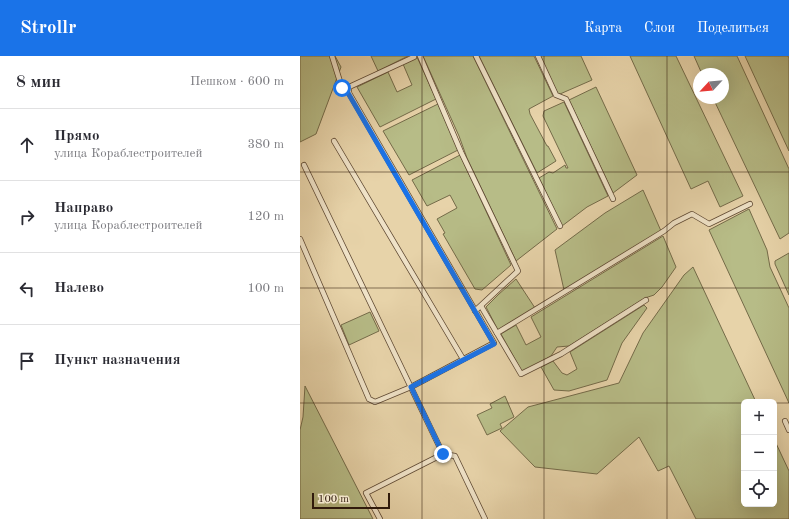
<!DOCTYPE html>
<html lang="ru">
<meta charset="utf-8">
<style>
body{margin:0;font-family:"Old Standard TT",serif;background:#f2f2f3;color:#2b2b33}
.controls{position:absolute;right:12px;bottom:12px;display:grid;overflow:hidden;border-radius:6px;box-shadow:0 4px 16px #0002}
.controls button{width:36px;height:36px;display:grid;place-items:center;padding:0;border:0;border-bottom:1px solid #e1e1e2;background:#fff;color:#2b2b33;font:20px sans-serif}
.compass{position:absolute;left:393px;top:12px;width:36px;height:36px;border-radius:50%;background:#fff;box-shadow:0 4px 16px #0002;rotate:244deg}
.scale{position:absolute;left:12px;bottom:10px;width:78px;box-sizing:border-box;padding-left:4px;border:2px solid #301a0b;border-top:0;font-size:11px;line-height:14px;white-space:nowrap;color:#301a0b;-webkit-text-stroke:3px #efe2c7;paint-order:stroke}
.stop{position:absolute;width:12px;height:12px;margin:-9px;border:3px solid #1a73e8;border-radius:50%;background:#fff}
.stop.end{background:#1a73e8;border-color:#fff;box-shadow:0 1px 4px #0008}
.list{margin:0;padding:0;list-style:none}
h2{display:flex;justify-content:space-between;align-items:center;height:52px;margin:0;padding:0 16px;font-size:17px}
h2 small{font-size:13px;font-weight:400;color:#7c7c81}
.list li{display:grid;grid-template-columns:26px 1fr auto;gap:12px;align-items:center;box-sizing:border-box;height:72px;padding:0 16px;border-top:1px solid #e1e1e2}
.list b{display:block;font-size:15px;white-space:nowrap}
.list p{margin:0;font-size:13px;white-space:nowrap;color:#7c7c81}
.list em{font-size:13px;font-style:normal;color:#7c7c81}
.icon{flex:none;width:22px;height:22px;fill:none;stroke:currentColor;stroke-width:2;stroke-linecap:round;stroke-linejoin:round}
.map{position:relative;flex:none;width:489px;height:463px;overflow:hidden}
header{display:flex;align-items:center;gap:24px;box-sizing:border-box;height:56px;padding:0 20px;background:#1a73e8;color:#fff}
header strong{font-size:19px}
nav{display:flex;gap:22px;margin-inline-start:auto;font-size:14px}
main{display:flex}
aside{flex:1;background:#fff}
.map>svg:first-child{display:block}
.green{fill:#b7bc87;stroke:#746b49}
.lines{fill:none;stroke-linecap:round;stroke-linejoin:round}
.minor-casing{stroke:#5e4832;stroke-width:6}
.minor{stroke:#efe2c7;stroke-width:4.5}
.route{stroke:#1a73e8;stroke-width:5}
.grid{fill:none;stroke:#301a0b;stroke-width:1;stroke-opacity:0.55}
</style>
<header>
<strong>Strollr</strong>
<nav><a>Карта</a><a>Слои</a><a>Поделиться</a></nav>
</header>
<main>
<aside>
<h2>8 мин<small>Пешком · 600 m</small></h2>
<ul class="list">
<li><svg class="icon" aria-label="ahead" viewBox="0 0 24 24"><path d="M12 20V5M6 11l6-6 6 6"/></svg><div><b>Прямо</b><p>улица Кораблестроителей</p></div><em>380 m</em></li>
<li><svg class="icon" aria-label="right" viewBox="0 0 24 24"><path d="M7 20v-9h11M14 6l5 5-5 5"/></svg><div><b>Направо</b><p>улица Кораблестроителей</p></div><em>120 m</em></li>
<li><svg class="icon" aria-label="left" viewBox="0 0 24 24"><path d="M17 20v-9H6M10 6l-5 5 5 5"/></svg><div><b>Налево</b></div><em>100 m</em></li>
<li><svg class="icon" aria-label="arrive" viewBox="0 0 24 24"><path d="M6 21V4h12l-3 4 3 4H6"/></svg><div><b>Пункт назначения</b></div></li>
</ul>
</aside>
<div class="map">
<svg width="489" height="463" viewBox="0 0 489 463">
<rect width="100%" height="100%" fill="#e7d3a9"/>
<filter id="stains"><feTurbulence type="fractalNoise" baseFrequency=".005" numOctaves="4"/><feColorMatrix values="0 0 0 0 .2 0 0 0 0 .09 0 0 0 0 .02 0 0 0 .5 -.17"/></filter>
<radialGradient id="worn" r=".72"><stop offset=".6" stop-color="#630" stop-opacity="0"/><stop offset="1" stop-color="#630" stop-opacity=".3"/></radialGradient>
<g class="green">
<path d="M 0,0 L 35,0 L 41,11 L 16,78 L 0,86 Z"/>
<path d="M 71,0 L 108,0 L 78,15 Z"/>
<path d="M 123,0 L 173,0 L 257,173 L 216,205 L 167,102 L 159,80 Z"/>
<path d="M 179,0 L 234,0 L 253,40 L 229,53 L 230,58 L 247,90 L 248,90 L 256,105 L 237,117 Z"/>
<path d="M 240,0 L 281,0 L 292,24 L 260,38 L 258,38 Z"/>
<path d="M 330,0 L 376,0 L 443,140 L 420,151 L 408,125 L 391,133 Z"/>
<path d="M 394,0 L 437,0 L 489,113 L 489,177 L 480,183 L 413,42 L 423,42 L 423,18 L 402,18 Z"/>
<path d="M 445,0 L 488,0 L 489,2 L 489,95 Z"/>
<path d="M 117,1 L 136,43 L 80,71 L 57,31 L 88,16 L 97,36 L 112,29 L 103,8 Z"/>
<path d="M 296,31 L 337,119 L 313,137 L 269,44 Z"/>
<path d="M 264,46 L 308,140 L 287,151 L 262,170 L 239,122 L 249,116 L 253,117 L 265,109 L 266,112 L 268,112 L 243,60 L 244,55 Z"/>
<path d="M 138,48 L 158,94 L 109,119 L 83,75 Z"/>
<path d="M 160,99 L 211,209 L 182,234 L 175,233 L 143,178 L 145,177 L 137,163 L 157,152 L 150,139 L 127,150 L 112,124 Z"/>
<path d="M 343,134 L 361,175 L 264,234 L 255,194 L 305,157 Z"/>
<path d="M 449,153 L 467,194 L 470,211 L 489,252 L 489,347 L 409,174 Z"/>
<path d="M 363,180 L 376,211 L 362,231 L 354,239 L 345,242 L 269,290 L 257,291 L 251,300 L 222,316 L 201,278 L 216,269 L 226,289 L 241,281 L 231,261 Z"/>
<path d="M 489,197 L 489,239 L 475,208 L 475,205 Z"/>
<path d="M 393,211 L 456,346 L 444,346 L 444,448 L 474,448 L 474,383 L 489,415 L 489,463 L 396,463 L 369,410 L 358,415 L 339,381 L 297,418 L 235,411 L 200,375 L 228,351 L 319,327 L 343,277 L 384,219 Z"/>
<path d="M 216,223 L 235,252 L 198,274 L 186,251 L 199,238 Z"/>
<path d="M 344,249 L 347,252 L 322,287 L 307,324 L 269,335 L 254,334 L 241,311 L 253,305 L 262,317 L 267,319 L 277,313 L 270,296 Z"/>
<path d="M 70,256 L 79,275 L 49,289 L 41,269 Z"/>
<path d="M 5,330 L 73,463 L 0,463 L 0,374 L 3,361 Z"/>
<path d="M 205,340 L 214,361 L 200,368 L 202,372 L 187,379 L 177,359 L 192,352 L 190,348 Z"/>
</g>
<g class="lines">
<g class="minor-casing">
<g id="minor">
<path d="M 120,0 L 161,96 L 218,215 L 175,255"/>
<path d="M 176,0 L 260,170"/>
<path d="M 238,0 L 256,39 L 266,43 L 313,143"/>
<path d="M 49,37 L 49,31 L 114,1"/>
<path d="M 34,85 L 163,303"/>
<path d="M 4,109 L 143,398"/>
<path d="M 0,183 L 69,343 L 75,346 L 111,331 L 194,287 L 49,37 L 42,32 L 32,0"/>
<path d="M 181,250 L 221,318 L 261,298 L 346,244"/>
<path d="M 197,277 L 364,175 L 374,167 L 392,158 L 409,168 L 450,148"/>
<path d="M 485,365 L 489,374"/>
<path d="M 80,463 L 66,437 L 143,398 L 155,400 L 185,463"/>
</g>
</g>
<use href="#minor" class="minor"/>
</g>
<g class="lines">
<path class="route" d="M 42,32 L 48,37 L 194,288 L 111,331 L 143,398"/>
</g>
<path class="grid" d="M 122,0 L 122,463M 244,0 L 244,463M 367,0 L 367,463M 0,116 L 489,116M 0,232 L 489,232M 0,347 L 444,347M 474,347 L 489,347"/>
<rect width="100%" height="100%" filter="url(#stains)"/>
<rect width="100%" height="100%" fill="url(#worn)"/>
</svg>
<div class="controls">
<button>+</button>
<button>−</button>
<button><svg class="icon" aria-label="locate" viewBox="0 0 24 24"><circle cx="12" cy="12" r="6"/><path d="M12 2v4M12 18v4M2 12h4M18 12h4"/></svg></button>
</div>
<svg class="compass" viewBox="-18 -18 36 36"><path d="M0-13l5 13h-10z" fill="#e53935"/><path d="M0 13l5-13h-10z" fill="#7c7c81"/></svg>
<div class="scale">100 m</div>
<div class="stop" style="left:42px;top:32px"></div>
<div class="stop end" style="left:143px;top:398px"></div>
</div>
</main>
